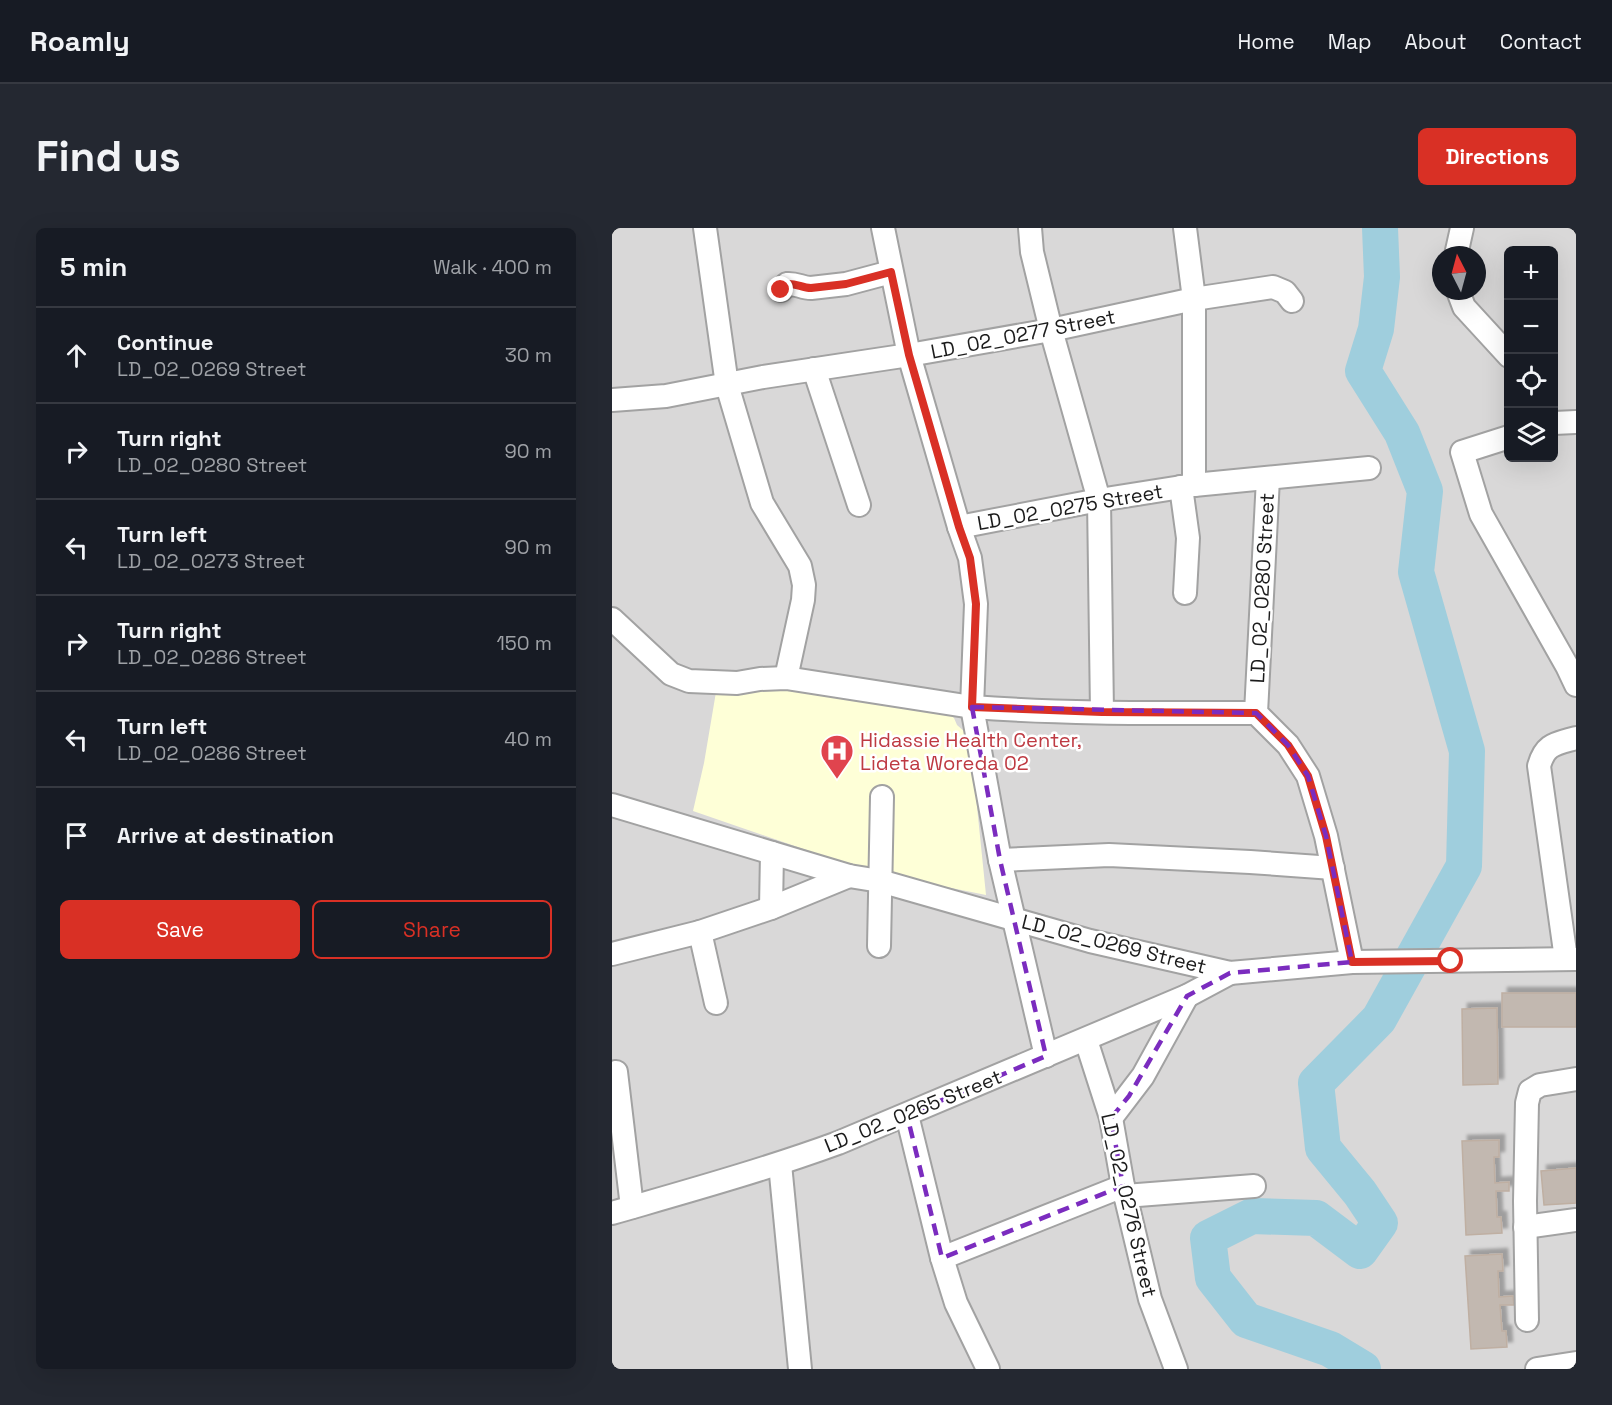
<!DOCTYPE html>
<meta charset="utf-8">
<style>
body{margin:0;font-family:"Space Grotesk",sans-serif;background:#242831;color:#f1f3f6}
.controls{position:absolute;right:18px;top:18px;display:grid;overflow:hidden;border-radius:9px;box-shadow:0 6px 24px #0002}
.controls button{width:54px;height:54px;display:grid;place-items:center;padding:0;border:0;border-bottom:2px solid #363941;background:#171b24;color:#f1f3f6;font:30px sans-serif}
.compass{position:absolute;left:820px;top:18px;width:54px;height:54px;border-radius:50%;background:#171b24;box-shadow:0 6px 24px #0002;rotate:354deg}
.stop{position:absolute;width:18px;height:18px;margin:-14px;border:4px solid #d93025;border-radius:50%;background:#fff}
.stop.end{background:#d93025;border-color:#fff;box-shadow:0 2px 6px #0008}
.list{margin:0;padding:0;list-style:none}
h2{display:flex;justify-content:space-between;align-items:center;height:78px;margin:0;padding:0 24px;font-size:26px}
h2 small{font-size:20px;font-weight:400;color:#9ea1a6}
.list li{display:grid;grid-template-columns:39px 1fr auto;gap:18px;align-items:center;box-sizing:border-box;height:96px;padding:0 24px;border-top:2px solid #363941}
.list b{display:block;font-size:22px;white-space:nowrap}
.list p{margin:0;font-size:20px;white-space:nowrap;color:#9ea1a6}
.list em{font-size:20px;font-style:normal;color:#9ea1a6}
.actions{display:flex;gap:12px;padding:18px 24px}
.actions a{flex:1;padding:14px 0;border:2px solid #d93025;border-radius:9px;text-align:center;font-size:21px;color:#d93025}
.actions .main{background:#d93025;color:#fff}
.icon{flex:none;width:33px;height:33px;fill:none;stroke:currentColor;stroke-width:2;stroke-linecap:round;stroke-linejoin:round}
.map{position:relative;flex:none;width:964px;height:1141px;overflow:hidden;border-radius:9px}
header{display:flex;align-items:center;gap:36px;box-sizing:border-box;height:84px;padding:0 30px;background:#171b24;border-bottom:2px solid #363941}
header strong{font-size:28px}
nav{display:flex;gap:33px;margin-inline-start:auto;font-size:21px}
.intro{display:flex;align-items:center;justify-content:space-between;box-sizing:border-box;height:144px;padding:0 36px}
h1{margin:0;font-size:42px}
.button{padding:15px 27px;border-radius:9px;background:#d93025;color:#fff;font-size:21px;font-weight:700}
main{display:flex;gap:36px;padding:0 36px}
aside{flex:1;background:#171b24;border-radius:9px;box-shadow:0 6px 24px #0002}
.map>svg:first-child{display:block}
.residential{fill:#d9d8d8;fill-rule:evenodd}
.education{fill:#feffd7}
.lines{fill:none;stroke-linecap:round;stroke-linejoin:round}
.river{stroke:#9fcedd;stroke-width:36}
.building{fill:#c2b8b0;stroke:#bfafa2;stroke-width:1.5;filter:url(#shadow)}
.minor-casing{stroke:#a2a2a2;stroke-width:26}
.minor{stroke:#fff;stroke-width:22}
.route{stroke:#d93025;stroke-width:8}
.marked{fill:none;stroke:#7b2cbf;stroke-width:4.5;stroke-dasharray:12 8;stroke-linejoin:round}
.labels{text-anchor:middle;stroke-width:5;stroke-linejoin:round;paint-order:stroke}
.street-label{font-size:20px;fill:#1b1b1b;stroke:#fff}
.health-label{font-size:20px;fill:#be3a42;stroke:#fff;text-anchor:start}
</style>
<header>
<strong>Roamly</strong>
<nav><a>Home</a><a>Map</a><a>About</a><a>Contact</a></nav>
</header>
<div class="intro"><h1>Find us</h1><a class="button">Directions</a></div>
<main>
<aside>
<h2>5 min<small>Walk · 400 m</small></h2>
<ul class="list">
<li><svg class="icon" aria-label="ahead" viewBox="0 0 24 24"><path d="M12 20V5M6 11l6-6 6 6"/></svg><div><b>Continue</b><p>LD_02_0269 Street</p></div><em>30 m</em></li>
<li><svg class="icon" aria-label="right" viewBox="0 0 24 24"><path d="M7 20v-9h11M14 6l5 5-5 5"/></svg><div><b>Turn right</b><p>LD_02_0280 Street</p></div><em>90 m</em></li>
<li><svg class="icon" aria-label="left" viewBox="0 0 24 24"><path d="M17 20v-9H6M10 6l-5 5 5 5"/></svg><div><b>Turn left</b><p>LD_02_0273 Street</p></div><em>90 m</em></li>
<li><svg class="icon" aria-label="right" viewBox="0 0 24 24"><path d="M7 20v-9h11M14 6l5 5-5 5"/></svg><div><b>Turn right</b><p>LD_02_0286 Street</p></div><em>150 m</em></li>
<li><svg class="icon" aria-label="left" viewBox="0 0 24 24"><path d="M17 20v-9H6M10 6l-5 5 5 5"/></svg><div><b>Turn left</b><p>LD_02_0286 Street</p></div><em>40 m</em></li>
<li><svg class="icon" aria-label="arrive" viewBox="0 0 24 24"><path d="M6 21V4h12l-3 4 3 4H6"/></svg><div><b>Arrive at destination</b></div></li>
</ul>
<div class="actions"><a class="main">Save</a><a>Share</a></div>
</aside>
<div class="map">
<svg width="964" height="1141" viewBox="0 0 964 1141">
<defs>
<filter id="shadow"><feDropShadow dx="5.5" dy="-5.5" stdDeviation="1.5" flood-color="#0004"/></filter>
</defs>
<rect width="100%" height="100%" fill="#ede9e0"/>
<path class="residential" d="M 0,0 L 964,0 L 964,1141 L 0,1141 ZM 897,22 L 942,22 L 942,230 L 897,230 ZM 829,27 L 865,27 L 865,63 L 829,63 Z"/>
<path class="education" d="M 160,451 L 336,485 L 342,490 L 345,497 L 354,505 L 364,569 L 374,667 L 280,648 L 212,628 L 81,583 L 92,535 L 104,464 Z"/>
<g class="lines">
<path class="river" d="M 751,1141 L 718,1121 L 634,1092 L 601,1050 L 596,1010 L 640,988 L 704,990 L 748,1023 L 768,995 L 748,965 L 711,920 L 704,855 L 767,791 L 852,638 L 855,523 L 804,344 L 813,263 L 790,205 L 751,143 L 764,101 L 770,49 L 768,0"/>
</g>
<g class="building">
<rect x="890" y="765" width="74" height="34"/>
<path d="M 885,780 L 886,856 L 851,857 L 850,781 Z"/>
<path d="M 887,912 L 887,929 L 882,929 L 883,955 L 897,954 L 897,963 L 884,963 L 885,989 L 889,989 L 890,1005 L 854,1007 L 850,913 Z"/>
<path d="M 964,940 L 964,975 L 932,977 L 929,943 Z"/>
<path d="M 890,1026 L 891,1043 L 886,1043 L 887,1069 L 901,1068 L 902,1077 L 888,1077 L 890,1103 L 894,1103 L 895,1119 L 859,1121 L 853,1028 Z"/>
</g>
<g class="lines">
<g class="minor-casing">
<g id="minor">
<path d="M 93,0 L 115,157 L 150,275 L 188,338 L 192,357 L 191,372 L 174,450"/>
<path d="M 271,0 L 297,127 L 347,299 L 358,330 L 364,376 L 360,479 L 388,632 L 434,828"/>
<path d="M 418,0 L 420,24 L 439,102 L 487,272 L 490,484"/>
<path d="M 573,0 L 582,71 L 582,257"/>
<path d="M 844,27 L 850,0"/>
<path d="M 169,62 L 175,56 C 184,55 190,60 199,60 L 234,56 L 279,44"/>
<path d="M 846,63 L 852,79 L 897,128"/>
<path d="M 202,141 L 247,277"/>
<path d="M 0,172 L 54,168 L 151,149 L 297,127 L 439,102 L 582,71 L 661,59 L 673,64 L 680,73"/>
<path d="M 942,195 L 964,194"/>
<path d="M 897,209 L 850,224 L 869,286 L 955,438 L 964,457"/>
<path d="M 656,250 L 644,485 L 676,517 L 696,548 L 714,608 L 740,734"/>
<path d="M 569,259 L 576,310 L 573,365"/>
<path d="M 347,299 L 487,272 L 582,257 L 757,240"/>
<path d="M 0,391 L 59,446 L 77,453 L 125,455 L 148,451 L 174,450 L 360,479 C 454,486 549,485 644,485"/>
<path d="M 0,577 L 237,648 L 268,653 L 478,713 L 618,745 L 740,734 L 964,731"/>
<path d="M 388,632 L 497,627 L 638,634 L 721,640"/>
<path d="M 159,680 L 160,625"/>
<path d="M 88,704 L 104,775"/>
<path d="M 267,718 L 270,569"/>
<path d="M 0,726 L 88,704 L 159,680 L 237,648"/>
<path d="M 954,731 L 927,538 C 933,516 943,516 964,510"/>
<path d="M 474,812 L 499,890 L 511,958 L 538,1071 L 564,1141"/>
<path d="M 4,844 L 20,979"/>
<path d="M 295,887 L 330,1030 L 344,1075 L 376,1141"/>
<path d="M 499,890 L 531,848 L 575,768"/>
<path d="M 168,936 L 188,1141"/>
<path d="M 513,968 L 642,958"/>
<path d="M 0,985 C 76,963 152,942 226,915 L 575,768 L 618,745"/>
<path d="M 913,999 L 964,992"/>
<path d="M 330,1030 L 511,958"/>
<path d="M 915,1092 L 913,973 L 915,875 L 918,863 L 928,857 L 964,851"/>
<path d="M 925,1141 L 964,1135"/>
</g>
</g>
<use href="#minor" class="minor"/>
</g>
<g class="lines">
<path class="route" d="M 169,62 L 175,56 C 184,55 190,60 199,60 L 234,56 L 279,44 L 297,127 L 347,299 L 358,330 L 364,376 L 360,479 L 490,484 L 644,485 L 676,517 L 696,548 L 714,608 L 740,734 L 839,733"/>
</g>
<path class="marked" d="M 360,479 L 644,485 L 676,517 L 696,548 L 714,608 L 740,734 L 618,745 L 575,768 L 517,868 L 499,890 L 511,958 L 330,1030 L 295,887 L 434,828 L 388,632 Z"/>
<defs>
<g id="hospital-pin" transform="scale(1.725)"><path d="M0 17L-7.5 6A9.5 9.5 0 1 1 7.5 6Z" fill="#e0444e" stroke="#fff"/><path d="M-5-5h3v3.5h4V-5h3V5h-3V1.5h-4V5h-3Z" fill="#fff"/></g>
</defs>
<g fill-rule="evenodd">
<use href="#hospital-pin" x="225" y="523"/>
</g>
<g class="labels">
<g class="street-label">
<text transform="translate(411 106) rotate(-11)" y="7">LD_02_0277 Street</text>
<text transform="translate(458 279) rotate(-10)" y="7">LD_02_0275 Street</text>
<text transform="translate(650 360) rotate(-87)" y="7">LD_02_0280 Street</text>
<text transform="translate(502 716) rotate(14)" y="7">LD_02_0269 Street</text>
<text transform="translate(301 883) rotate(-22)" y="7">LD_02_0265 Street</text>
<text transform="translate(517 977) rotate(77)" y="7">LD_02_0276 Street</text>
</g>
<g class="health-label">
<text x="248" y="519">Hidassie Health Center,<tspan x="248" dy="23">Lideta Woreda 02</tspan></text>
</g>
</g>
</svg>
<div class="controls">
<button>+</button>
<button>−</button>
<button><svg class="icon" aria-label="locate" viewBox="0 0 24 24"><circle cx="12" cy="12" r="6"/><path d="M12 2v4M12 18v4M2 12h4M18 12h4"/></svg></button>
<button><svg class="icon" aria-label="layers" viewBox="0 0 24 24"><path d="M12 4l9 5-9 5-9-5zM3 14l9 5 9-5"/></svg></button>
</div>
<svg class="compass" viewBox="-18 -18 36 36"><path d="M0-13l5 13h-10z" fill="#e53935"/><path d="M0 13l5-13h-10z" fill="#9ea1a6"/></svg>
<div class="stop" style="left:839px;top:733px"></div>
<div class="stop end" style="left:169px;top:62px"></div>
</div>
</main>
